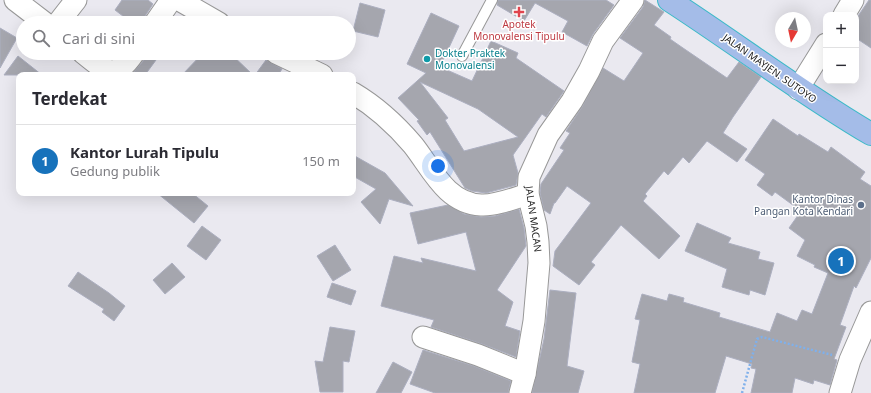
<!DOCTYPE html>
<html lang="id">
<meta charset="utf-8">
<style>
body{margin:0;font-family:"Noto Sans",sans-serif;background:#f2f2f3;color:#2b2b33}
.controls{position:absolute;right:12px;top:12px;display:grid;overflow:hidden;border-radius:8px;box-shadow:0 4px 16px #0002}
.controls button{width:36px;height:36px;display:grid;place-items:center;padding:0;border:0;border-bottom:1px solid #e1e1e2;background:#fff;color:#2b2b33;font:20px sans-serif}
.compass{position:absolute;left:775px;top:12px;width:36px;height:36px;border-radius:50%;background:#fff;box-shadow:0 4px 16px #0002;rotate:189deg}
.you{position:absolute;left:438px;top:166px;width:14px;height:14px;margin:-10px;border:3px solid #fff;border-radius:50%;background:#1a73e8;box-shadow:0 0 0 6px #1a73e833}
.badge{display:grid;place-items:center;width:26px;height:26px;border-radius:50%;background:#1772bb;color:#fff;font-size:13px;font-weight:700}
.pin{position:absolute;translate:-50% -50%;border:2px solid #fff;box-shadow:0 1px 4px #0006}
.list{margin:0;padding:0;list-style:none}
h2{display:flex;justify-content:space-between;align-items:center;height:52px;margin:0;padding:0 16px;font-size:17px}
h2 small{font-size:13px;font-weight:400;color:#7c7c81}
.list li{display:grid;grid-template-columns:26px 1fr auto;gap:12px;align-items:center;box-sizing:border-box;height:72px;padding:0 16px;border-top:1px solid #e1e1e2}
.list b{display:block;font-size:15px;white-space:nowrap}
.list p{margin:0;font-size:13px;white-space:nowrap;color:#7c7c81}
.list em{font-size:13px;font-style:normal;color:#7c7c81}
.icon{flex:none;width:22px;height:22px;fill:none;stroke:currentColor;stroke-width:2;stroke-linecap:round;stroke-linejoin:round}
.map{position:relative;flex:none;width:871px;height:393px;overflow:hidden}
.search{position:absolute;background:#fff;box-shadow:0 4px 16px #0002;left:16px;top:16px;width:340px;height:44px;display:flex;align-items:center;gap:10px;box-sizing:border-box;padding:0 14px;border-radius:22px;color:#7c7c81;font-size:15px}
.panel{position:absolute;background:#fff;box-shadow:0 4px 16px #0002;left:16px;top:72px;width:340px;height:124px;border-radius:8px}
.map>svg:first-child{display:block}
.building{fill:#a5a6ae;stroke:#acafc0;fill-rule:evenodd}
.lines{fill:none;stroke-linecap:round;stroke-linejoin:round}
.service-casing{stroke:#989898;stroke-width:12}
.minor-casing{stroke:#989898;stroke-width:23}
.trunk-casing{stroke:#3cbac8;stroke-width:24}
.path{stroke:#7fb0eb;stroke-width:2.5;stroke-dasharray:2 2;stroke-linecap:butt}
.service{stroke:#fff;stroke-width:10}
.minor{stroke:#fff;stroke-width:21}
.trunk{stroke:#a4bce8;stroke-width:22}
.health-dot{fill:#e0444e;stroke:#fff;stroke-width:1.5}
.culture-dot{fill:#0f9aa8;stroke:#fff;stroke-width:1.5}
.service-dot{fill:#5c6f8a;stroke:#fff;stroke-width:1.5}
.labels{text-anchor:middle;stroke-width:3;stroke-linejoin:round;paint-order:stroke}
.health-label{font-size:10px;fill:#be3a42;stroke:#fff}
.culture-label{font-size:10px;fill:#0d838f;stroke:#fff;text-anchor:start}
.street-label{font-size:10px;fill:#212121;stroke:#fff}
.service-label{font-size:10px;fill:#4e5e75;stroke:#fff;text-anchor:end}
</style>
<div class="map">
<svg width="871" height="393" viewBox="0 0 871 393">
<rect width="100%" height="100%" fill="#eae9f0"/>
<g class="building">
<path d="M 122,0 L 148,0 L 153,4 L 145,16 L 143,23 L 132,23 L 115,10 Z"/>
<path d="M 498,0 L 606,0 L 614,5 L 593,34 L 587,46 L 562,32 L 568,21 L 535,3 L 524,21 L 497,5 Z"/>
<path d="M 645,0 L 664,12 L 654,25 L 671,37 L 670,39 L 683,48 L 727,78 L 739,62 L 761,77 L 733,117 L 723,133 L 747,149 L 737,162 L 707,141 L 689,163 L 683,157 L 668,175 L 664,171 L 645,194 L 647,196 L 643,201 L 680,236 L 659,259 L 621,225 L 591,262 L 595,265 L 579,285 L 553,266 L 555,251 L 591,203 L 567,186 L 555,203 L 554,203 L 550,214 L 544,210 L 540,193 L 541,184 L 564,150 L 560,148 L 570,133 L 566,131 L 582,107 L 603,68 L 624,81 L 643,53 L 620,38 L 643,7 Z"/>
<path d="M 869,0 L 871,0 L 871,48 L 856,38 L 856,19 Z"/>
<path d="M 360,3 L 385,10 L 378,37 L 353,31 Z"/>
<path d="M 431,13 L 459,26 L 440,67 L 472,81 L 491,41 L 518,53 L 516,58 L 564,91 L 546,117 L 542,114 L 513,155 L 518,173 L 516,185 L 486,193 L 472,191 L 465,188 L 430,132 L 427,135 L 417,121 L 419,120 L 398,98 L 426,73 L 407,64 ZM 420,82 L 478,109 L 518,137 L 464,151 L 445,120 L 448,118 Z"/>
<path d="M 0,28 L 17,38 L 0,68 Z"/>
<path d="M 146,53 L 156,60 L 145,75 L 131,75 L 144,60 Z"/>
<path d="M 203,53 L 230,53 L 253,75 L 182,75 Z"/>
<path d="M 18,56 L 42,75 L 4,75 Z"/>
<path d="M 266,60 L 282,69 L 278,75 L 255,75 Z"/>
<path d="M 773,119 L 798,136 L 799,134 L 828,152 L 831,147 L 865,172 L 860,179 L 871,186 L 871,258 L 856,288 L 854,286 L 840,325 L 846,327 L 834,359 L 837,360 L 830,385 L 814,380 L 813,384 L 795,378 L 792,393 L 751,393 L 756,369 L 751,368 L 752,364 L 726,356 L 715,393 L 634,393 L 640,364 L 632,362 L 640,320 L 635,319 L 642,294 L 667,301 L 669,294 L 684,298 L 683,302 L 720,313 L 719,317 L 770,332 L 777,313 L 797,321 L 802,310 L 812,314 L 828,273 L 814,267 L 815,265 L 797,256 L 805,240 L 789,228 L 801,211 L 775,192 L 772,196 L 757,185 L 765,174 L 745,160 Z"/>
<path d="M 353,155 L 385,173 L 413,206 L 389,199 L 380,224 L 361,202 L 376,189 L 353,176 Z"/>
<path d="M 157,193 L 192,193 L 208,206 L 194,223 Z"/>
<path d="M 448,205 L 464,214 L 481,217 L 495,216 L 519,209 L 524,228 L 526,246 L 497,290 L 513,302 L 505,326 L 520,331 L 516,357 L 482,344 L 431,327 L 434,320 L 381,306 L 394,256 L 423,263 L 421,258 L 476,271 L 466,232 L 418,244 L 410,213 Z"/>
<path d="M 697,223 L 731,238 L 728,243 L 760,252 L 758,259 L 774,263 L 765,295 L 750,290 L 749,295 L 722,287 L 727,269 L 685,251 Z"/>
<path d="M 202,226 L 221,240 L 206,260 L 187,246 Z"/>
<path d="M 335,245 L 351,270 L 333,281 L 317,256 Z"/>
<path d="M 172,263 L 185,277 L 165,294 L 153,280 Z"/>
<path d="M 78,272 L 109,293 L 125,306 L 114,321 L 102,312 L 104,309 L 68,286 Z"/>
<path d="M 332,283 L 356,291 L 351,305 L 327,297 Z"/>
<path d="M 550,290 L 576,293 L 567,366 L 584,371 L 578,393 L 532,393 L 544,339 Z"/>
<path d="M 330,327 L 355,331 L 349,362 L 343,361 L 343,392 L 320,392 L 315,361 L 323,362 Z"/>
<path d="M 423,350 L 474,366 L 511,381 L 508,393 L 435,393 L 410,384 Z"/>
<path d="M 393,362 L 412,372 L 401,393 L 376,393 Z"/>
</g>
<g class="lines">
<g class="service-casing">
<path id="service" d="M 462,56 L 492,0"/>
</g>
<g class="minor-casing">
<g id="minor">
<path d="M 15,0 L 45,23"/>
<path d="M 179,0 L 219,23"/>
<path d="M 844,15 L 853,0"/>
<path d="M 58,23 L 76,0"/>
<path d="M 155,23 L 171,0"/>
<path d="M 83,53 C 106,71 114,82 134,53"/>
<path d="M 276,53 L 322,75"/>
<path d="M 798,89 L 826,44"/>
<path d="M 353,93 C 375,106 396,125 413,145 C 432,169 446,203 481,205 C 495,206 515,198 528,194"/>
<path d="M 423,337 L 478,355 L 525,374"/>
<path d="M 520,393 L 525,374 L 534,321 L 539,263 L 538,242 L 536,226 L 528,194 L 529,177 L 548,135 L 572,101 L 589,71 L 603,41 L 633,0"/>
<path d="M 840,393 L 850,360 L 871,312"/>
</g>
</g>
<g class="trunk-casing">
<path id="trunk" d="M 669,0 C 737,44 801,93 871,134"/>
</g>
<path class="path" d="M 742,393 L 757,339 L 762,337 L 832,355"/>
<use href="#service" class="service"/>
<use href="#minor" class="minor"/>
<use href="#trunk" class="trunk"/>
</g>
<path class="health-dot" d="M517 6h4v4h4v4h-4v4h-4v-4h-4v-4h4z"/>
<circle class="culture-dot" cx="427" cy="59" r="4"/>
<circle class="service-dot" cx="861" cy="205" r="4"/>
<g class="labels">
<g class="health-label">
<text x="519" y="28">Apotek<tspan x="519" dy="12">Monovalensi Tipulu</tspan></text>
</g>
<g class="culture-label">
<text x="435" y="57">Dokter Praktek<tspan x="435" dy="12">Monovalensi</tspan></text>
</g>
<g class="street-label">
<text transform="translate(770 68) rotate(35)" y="4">JALAN MAYJEN. SUTOYO</text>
<text transform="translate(534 219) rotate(82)" y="4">JALAN MACAN</text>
</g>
<g class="service-label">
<text x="853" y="203">Kantor Dinas<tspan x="853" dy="12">Pangan Kota Kendari</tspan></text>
</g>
</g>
</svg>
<div class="controls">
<button>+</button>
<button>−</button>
</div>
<svg class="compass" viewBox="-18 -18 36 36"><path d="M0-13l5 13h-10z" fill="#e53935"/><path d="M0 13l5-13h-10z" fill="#7c7c81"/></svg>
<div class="you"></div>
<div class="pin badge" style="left:841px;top:261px">1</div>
<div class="search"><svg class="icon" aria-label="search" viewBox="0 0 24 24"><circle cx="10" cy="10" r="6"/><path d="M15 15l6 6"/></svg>Cari di sini</div>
<section class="panel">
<h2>Terdekat<small></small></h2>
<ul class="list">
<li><span class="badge">1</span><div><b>Kantor Lurah Tipulu</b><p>Gedung publik</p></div><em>150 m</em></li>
</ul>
</section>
</div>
